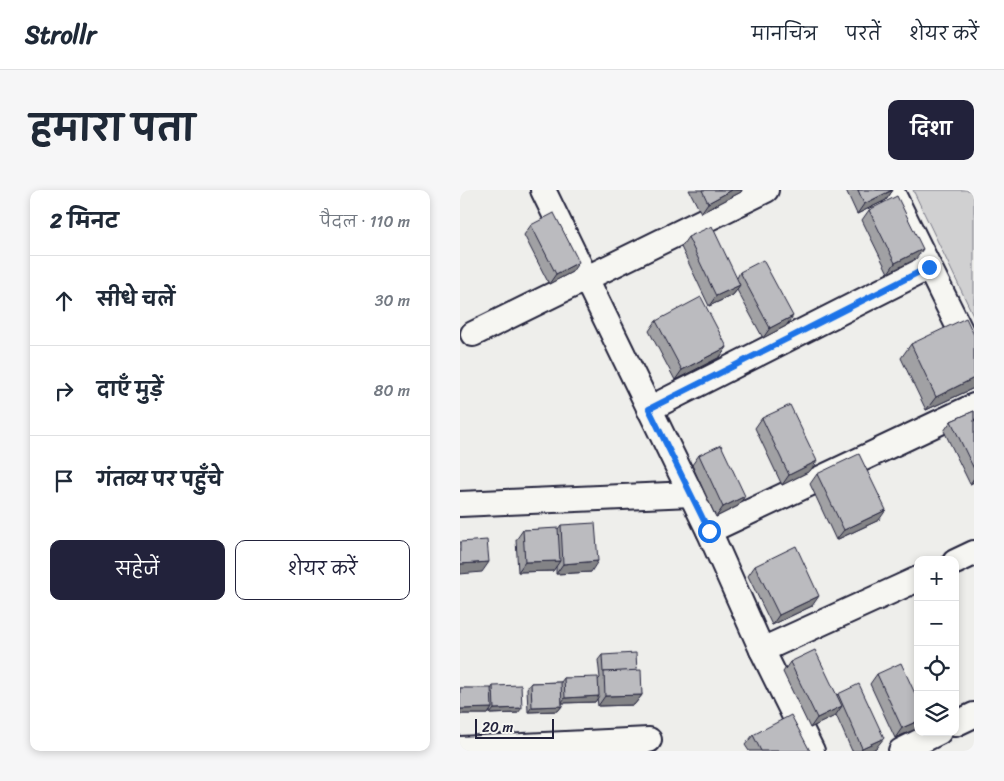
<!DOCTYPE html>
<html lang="hi">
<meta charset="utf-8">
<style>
body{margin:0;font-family:Sriracha,"Playpen Sans Deva",sans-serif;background:#f6f6f7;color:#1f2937}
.controls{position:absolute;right:15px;bottom:15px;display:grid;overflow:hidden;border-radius:10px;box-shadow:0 2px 8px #0003}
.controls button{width:45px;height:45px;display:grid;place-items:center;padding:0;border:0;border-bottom:1px solid #e0e1e3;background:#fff;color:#1f2937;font:25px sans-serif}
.scale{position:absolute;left:15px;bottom:12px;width:79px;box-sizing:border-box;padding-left:5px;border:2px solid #22223b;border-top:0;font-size:14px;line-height:18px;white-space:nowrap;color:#22223b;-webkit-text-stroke:4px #f6f6f2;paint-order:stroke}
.stop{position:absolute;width:15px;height:15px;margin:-11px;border:4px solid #1a73e8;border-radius:50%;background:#fff}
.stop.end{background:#1a73e8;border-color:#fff;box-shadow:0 1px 5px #0008}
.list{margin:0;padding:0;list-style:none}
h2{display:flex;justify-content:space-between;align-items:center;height:65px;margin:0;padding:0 20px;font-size:21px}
h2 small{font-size:16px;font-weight:400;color:#747a83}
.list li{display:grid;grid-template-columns:32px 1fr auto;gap:15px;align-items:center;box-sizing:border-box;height:90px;padding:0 20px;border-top:1px solid #e0e1e3}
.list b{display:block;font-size:19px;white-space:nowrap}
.list em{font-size:16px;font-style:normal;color:#747a83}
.actions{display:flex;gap:10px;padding:15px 20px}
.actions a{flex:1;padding:11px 0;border:1px solid #22223b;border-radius:10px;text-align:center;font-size:18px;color:#22223b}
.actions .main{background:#22223b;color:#fff}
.icon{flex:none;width:28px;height:28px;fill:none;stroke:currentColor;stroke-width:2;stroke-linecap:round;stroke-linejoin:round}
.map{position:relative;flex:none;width:514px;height:561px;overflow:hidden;border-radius:10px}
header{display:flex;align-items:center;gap:30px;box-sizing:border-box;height:70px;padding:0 25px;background:#fff;border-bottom:1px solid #e0e1e3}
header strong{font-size:24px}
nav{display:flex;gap:28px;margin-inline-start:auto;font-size:18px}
.intro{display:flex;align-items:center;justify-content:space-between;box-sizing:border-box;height:120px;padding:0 30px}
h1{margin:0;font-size:35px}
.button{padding:12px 22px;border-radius:10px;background:#22223b;color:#fff;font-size:18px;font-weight:700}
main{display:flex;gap:30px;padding:0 30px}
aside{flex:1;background:#fff;border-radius:10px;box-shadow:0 2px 8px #0003}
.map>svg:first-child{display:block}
.green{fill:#d0d0d1;stroke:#797986}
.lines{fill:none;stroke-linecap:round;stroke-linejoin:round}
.street-casing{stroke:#22223b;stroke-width:28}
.street{stroke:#f6f6f2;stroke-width:24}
.wall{fill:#a1a1a4;stroke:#22223b}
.shaded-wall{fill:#838386;stroke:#22223b}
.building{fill:#bbbbbf;stroke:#22223b}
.route{stroke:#1a73e8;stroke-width:6}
</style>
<header>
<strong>Strollr</strong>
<nav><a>मानचित्र</a><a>परतें</a><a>शेयर करें</a></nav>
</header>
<div class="intro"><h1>हमारा पता</h1><a class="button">दिशा</a></div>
<main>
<aside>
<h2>2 मिनट<small>पैदल · 110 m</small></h2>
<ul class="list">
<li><svg class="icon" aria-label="ahead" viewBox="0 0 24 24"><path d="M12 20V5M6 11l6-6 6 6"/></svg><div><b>सीधे चलें</b></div><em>30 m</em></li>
<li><svg class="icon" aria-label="right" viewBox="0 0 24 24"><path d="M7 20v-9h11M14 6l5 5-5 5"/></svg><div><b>दाएँ मुड़ें</b></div><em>80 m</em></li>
<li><svg class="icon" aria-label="arrive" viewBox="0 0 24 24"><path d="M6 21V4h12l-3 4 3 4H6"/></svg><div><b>गंतव्य पर पहुँचे</b></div></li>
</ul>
<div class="actions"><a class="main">सहेजें</a><a>शेयर करें</a></div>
</aside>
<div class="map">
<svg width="514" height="561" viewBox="0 0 514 561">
<rect width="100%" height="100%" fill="#eeeeeb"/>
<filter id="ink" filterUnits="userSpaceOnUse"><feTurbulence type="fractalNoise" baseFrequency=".02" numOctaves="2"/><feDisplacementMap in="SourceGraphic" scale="10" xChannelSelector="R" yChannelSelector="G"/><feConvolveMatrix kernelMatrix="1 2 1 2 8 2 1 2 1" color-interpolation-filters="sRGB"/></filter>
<g filter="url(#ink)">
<path class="green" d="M 453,0 L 514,0 L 514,127 Z"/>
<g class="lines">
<g class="street-casing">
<g id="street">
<path d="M 83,0 L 249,341 L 302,460 L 352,561"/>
<path d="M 431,0 L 514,168"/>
<path d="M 13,144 L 306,0"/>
<path d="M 189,219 L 469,77"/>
<path d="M 0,314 L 231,304"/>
<path d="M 249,341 L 514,216"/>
<path d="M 495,372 L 514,363"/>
<path d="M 302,460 L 458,389"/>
<path d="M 495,534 L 514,525"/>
<path d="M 0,559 L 189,550"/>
<path d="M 441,561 L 479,542"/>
</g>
</g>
<use href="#street" class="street"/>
</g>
<g class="wall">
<path d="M 229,0 L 282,0 L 281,2 L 241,23 Z"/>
<path d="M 386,0 L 433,0 L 426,10 L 397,24 Z"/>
<path d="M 409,20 L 456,69 L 428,83 L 402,30 Z"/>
<path d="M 71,35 L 112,82 L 89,94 L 64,45 Z"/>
<path d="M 228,47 L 277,88 L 280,82 L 326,136 L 303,148 L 277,100 L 273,105 L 249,116 L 221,57 Z"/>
<path d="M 196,131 L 267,157 L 260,167 L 215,190 L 189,141 Z"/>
<path d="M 514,145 L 514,198 L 466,220 L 441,168 L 451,154 Z"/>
<path d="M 514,221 L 514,292 L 510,294 L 484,241 L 491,231 Z"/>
<path d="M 302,228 L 350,281 L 322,295 L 295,238 Z"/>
<path d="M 239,265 L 278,316 L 256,327 L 232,275 Z"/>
<path d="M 357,284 L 419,330 L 376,350 L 350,294 Z"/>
<path d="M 101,335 L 131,382 L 96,384 L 96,376 L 93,381 L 58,382 L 56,350 L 63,340 L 98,339 Z"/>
<path d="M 295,376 L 352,416 L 312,435 L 288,386 Z"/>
<path d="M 142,465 L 177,481 L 182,505 L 174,515 L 138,516 L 137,508 L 135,512 L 102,513 L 102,516 L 98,521 L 68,522 L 67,498 L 71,493 L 101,492 L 104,488 L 138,490 L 140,488 L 138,470 Z"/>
<path d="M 330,472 L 377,505 L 378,504 L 416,558 L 411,561 L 392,561 L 376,525 L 350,538 L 323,482 Z"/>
<path d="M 417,484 L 458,538 L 435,548 L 410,494 Z"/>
<path d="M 33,496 L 58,523 L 30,524 L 30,521 L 28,524 L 0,524 L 0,498 L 31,499 Z"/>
<path d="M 293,545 L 350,561 L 289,561 L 285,555 Z"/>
</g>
<g class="shaded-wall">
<path d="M 272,0 L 282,0 L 281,2 L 241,23 L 248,13 Z"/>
<path d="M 433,0 L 426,10 L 397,24 L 404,14 Z"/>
<path d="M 463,59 L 456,69 L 428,83 L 435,73 Z"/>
<path d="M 119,72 L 112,82 L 89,94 L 96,84 Z"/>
<path d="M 280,95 L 273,105 L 249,116 L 256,106 Z"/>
<path d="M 333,126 L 326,136 L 303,148 L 310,138 Z"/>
<path d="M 267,157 L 260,167 L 215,190 L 222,180 Z"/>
<path d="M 514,188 L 514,198 L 466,220 L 476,207 Z"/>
<path d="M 357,271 L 350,281 L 322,295 L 329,285 Z"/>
<path d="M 514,288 L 514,292 L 510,294 Z"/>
<path d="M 285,306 L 278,316 L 256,327 L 263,317 Z"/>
<path d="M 426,320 L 419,330 L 376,350 L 384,340 Z"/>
<path d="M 100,371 L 93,381 L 58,382 L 65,372 Z"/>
<path d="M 138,371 L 131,382 L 96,384 L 103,374 Z"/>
<path d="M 29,372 L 22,382 L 0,384 L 0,374 Z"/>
<path d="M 359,406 L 352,416 L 312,435 L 319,425 Z"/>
<path d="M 182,505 L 174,515 L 138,516 L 145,506 Z"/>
<path d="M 139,506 L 135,512 L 101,513 L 105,508 Z"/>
<path d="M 102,516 L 98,521 L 68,522 L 72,517 Z"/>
<path d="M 382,516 L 375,526 L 350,538 L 357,528 Z"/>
<path d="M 32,518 L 28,524 L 0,524 L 0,519 Z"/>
<path d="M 62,518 L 58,523 L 30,524 L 34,519 Z"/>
<path d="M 458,531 L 458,538 L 435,548 L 442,538 Z"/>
<path d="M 424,548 L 416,558 L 411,561 L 400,561 L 402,558 Z"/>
</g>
<g class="building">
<path d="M 242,0 L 272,0 L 248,13 Z"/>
<path d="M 398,0 L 432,0 L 404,14 Z"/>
<path d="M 437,6 L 463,59 L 435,73 L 409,20 Z"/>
<path d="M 94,23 L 119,72 L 96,84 L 71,35 Z"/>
<path d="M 252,36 L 280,95 L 256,106 L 228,47 Z"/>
<path d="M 303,70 L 333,126 L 310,138 L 280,82 Z"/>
<path d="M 241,107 L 267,157 L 222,180 L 196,131 Z"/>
<path d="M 506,128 L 514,145 L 514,188 L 476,207 L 451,154 Z"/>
<path d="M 330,215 L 357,271 L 329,285 L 302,228 Z"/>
<path d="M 514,221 L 514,279 L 491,231 Z"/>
<path d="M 261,255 L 285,306 L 263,317 L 239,265 Z"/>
<path d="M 399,264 L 426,320 L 384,340 L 357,284 Z"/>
<path d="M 135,333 L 138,371 L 103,374 L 101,335 Z"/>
<path d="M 98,338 L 100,371 L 65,372 L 63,340 Z"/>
<path d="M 27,350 L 29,372 L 0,374 L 0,352 Z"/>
<path d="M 336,356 L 359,406 L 319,425 L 295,376 Z"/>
<path d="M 355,460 L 382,516 L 357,528 L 330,472 Z"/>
<path d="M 176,463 L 177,481 L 143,482 L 142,465 Z"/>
<path d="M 441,473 L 458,510 L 458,531 L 442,538 L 417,484 Z"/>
<path d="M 181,480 L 182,505 L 145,506 L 144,482 Z"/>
<path d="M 138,487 L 139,506 L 105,508 L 104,488 Z"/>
<path d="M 101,492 L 102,516 L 72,517 L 71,493 Z"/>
<path d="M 399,494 L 424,548 L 402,558 L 378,504 Z"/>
<path d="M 61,495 L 62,518 L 34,519 L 33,496 Z"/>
<path d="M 0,498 L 31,498 L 32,518 L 0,519 Z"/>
<path d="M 331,525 L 350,561 L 301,561 L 293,545 Z"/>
</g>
</g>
<g class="lines" filter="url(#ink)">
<path class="route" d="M 249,341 L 189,219 L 469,77"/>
</g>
</svg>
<div class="controls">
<button>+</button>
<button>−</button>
<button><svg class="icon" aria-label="locate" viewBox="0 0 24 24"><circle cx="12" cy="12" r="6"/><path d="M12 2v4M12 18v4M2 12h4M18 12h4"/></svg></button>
<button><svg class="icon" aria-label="layers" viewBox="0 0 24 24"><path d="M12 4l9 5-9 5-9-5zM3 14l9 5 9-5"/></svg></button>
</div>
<div class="scale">20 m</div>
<div class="stop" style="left:249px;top:341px"></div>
<div class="stop end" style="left:469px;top:77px"></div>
</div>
</main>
